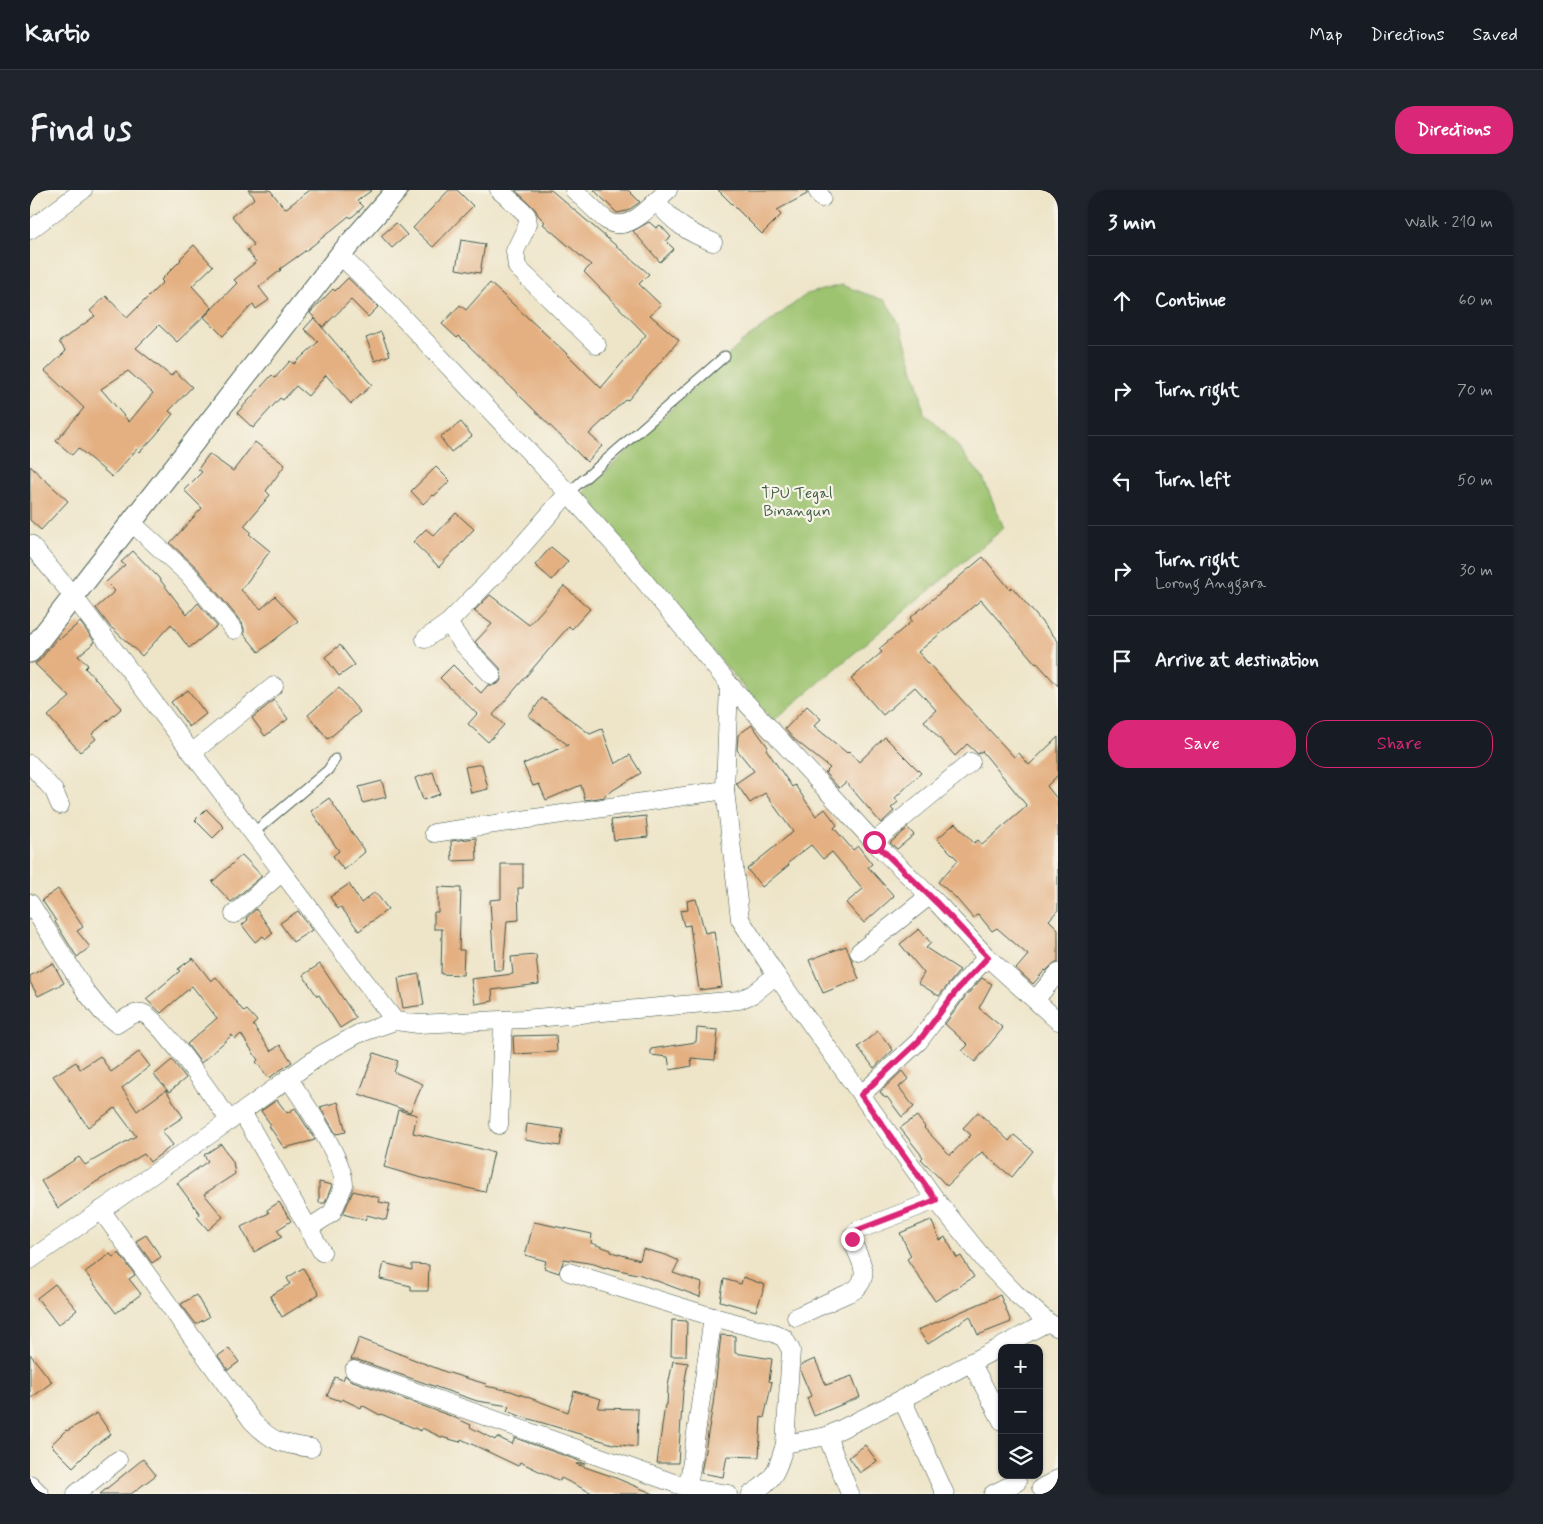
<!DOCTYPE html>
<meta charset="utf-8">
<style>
body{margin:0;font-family:Mynerve,sans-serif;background:#20242c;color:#f1f3f6}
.controls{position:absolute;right:15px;bottom:15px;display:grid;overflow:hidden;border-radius:10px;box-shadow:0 1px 4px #0004}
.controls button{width:45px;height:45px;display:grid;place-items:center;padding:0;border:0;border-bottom:1px solid #363941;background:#171b24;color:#f1f3f6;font:25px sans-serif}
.stop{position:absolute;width:15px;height:15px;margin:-11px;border:4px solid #db2777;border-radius:50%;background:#fff}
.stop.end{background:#db2777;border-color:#fff;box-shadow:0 1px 5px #0008}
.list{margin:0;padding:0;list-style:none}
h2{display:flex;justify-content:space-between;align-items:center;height:65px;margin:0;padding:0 20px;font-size:21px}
h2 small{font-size:16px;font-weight:400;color:#9ea1a6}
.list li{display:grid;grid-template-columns:32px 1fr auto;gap:15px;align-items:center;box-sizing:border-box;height:90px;padding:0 20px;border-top:1px solid #363941}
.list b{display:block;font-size:19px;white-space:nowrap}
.list p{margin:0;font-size:16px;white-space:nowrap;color:#9ea1a6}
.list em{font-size:16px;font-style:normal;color:#9ea1a6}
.actions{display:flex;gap:10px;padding:15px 20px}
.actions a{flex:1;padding:11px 0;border:1px solid #db2777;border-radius:20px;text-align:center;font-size:18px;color:#db2777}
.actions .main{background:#db2777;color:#fff}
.icon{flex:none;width:28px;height:28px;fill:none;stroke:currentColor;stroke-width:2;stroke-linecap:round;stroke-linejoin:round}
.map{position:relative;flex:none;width:1028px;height:1304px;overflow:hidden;border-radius:20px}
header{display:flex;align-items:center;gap:30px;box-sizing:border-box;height:70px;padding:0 25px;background:#171b24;border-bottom:1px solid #363941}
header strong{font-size:24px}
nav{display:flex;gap:28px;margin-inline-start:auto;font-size:18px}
.intro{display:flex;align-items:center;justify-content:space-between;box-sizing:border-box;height:120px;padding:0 30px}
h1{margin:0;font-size:35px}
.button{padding:12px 22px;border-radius:20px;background:#db2777;color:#fff;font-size:18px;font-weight:700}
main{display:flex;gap:30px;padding:0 30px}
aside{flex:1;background:#171b24;border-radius:20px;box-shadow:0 1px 4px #0004}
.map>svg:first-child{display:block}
.green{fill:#9dc36f;stroke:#5e8052}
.building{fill:#e4b082;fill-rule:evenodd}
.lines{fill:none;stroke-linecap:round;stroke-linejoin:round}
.service-casing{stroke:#3e564a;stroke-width:11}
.minor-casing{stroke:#3e564a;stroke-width:19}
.tertiary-casing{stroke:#3e564a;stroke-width:23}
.service{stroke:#fff;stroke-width:9}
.minor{stroke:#fff;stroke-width:18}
.tertiary{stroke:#fff;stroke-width:21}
.route{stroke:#db2777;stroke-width:6}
.labels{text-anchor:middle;stroke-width:4.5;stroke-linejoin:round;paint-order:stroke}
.park-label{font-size:16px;fill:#3e5e43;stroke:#f7f3e8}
</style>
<header>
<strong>Kartio</strong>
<nav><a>Map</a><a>Directions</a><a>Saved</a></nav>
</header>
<div class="intro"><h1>Find us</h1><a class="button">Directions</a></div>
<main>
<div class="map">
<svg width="1028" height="1304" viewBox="0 0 1028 1304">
<rect width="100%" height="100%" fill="#f7f3e8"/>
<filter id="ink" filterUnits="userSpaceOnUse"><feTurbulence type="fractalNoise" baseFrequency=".02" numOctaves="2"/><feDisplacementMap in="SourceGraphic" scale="10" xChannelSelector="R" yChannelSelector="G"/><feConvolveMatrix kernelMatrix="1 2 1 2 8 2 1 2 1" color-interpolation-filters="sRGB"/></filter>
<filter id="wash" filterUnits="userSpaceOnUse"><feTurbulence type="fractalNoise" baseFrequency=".0096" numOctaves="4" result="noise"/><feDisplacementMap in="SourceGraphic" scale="20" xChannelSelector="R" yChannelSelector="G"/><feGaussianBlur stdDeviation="1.12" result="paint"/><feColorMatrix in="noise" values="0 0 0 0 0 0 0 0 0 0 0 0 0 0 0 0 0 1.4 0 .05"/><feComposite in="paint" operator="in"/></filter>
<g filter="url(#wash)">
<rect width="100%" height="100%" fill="#eee5c9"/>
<path class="green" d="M 811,95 L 856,111 L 871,138 L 889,197 L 894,223 L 920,247 L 953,288 L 974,338 L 743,531 L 550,306 L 711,153 L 777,104 Z"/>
<g id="blocks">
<g class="building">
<path d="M 218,0 L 240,0 L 255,19 L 280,0 L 342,0 L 327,11 L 333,17 L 321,28 L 319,26 L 282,56 L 250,79 L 251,80 L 229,97 L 239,110 L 226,119 L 223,114 L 193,146 L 174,127 L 207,93 L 204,90 L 226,72 L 217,60 L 224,55 L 202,26 L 225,8 Z"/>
<path d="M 419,0 L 427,0 L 443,16 L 403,57 L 383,38 Z"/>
<path d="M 485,0 L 521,0 L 619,84 L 609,94 L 631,115 L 620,125 L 649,150 L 598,210 L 596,209 L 559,244 L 572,256 L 557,272 L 429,146 L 427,148 L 412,134 L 430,115 L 436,120 L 460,93 L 534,161 L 571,198 L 616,145 L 554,82 L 561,75 L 513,34 L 515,32 L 508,25 L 505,19 Z"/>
<path d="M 564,0 L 598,0 L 610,12 L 597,21 L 587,23 Z"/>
<path d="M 688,0 L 776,0 L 777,4 L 747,20 L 751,25 L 732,44 Z"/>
<path d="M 619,32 L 626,38 L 630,35 L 641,47 L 636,51 L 644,59 L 630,72 L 603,41 Z"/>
<path d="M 366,33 L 377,45 L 362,58 L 351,46 Z"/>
<path d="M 431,50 L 455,54 L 450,83 L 426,79 Z"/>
<path d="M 164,55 L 183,76 L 162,96 L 182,118 L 147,152 L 129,135 L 106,158 L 141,186 L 145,181 L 162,197 L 139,221 L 143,224 L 125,246 L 110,262 L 107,259 L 82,287 L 48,258 L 42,265 L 26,251 L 54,218 L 15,181 L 36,161 L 29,152 L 65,126 L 60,121 L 76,106 L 97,128 L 133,92 L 131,90 L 151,70 L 150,69 ZM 98,181 L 123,203 L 99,232 L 71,199 Z"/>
<path d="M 318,88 L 348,117 L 338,127 L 321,110 L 293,137 L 280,123 L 303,99 L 305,101 Z"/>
<path d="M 284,128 L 342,195 L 321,214 L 296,185 L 278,206 L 266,196 L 253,210 L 250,208 L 223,238 L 207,223 L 242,185 L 245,188 L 260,171 L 264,174 L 288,152 L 274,139 Z"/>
<path d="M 351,142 L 360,165 L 345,171 L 336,148 Z"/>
<path d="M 431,232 L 442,246 L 421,262 L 410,247 Z"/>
<path d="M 225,252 L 255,275 L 236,301 L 240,305 L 214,336 L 221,342 L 219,344 L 240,361 L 211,400 L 231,419 L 245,406 L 268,431 L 229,462 L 214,444 L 214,439 L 212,433 L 166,377 L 140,353 L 172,318 L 154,300 L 172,282 L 168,279 L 179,264 L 203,281 Z"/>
<path d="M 0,276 L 38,311 L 11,340 L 0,330 Z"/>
<path d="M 406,277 L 420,291 L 404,306 L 403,305 L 393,314 L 381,301 Z"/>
<path d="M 426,323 L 444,339 L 409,377 L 383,352 L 396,339 L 404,346 Z"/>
<path d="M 521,357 L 538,371 L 522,390 L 505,375 Z"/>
<path d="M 103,361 L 128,387 L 157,425 L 168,413 L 187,436 L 159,458 L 141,434 L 112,466 L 82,438 L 81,438 L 66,418 L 85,401 L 76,392 L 95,375 L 91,372 Z"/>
<path d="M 953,367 L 980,399 L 982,397 L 1028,451 L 1028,496 L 1007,473 L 1006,474 L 951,410 L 888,462 L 984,567 L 989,563 L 999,575 L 1028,547 L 1028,585 L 1017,596 L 1028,610 L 1028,720 L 1019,730 L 1028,739 L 1028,773 L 1024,773 L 1016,781 L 1015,780 L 1003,794 L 986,779 L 998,765 L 967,738 L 962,741 L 948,724 L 943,728 L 925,707 L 908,692 L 928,670 L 907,649 L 925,633 L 944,653 L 948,650 L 952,655 L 997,616 L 952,561 L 948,564 L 937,554 L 925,566 L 894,531 L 906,520 L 885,497 L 853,525 L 821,489 L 852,462 L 849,459 L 882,431 L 880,428 Z"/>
<path d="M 534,396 L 560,419 L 542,439 L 539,436 L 463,525 L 474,535 L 458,552 L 438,534 L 447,524 L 410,488 L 423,475 L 451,503 L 458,495 L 464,495 L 469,493 L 472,488 L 470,478 L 445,452 L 462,434 L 444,421 L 460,405 L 499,435 Z"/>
<path d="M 50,432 L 65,452 L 48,466 L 58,475 L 55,478 L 92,518 L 62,544 L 66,549 L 50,562 L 18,526 L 40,507 L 5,474 L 10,470 L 28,447 L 30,449 Z"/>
<path d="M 310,455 L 325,475 L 309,486 L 295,467 Z"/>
<path d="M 309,498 L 330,522 L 298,549 L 278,525 Z"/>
<path d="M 158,500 L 176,524 L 159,537 L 141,512 Z"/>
<path d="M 512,508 L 560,544 L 572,539 L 585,574 L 600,565 L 611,583 L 575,605 L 575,607 L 555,610 L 551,595 L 516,610 L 509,594 L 503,596 L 493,574 L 538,555 L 499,526 Z"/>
<path d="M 244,510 L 258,529 L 235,546 L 222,528 Z"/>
<path d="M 777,516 L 791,529 L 784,536 L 817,563 L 819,561 L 829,572 L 855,547 L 891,583 L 865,608 L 868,612 L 861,618 L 864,621 L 851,633 L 816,592 L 809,598 L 795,583 L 800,578 L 764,549 L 755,539 Z"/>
<path d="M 722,535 L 738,557 L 736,559 L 762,597 L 765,595 L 786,626 L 795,619 L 807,635 L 804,638 L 823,660 L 828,656 L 842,674 L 838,677 L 864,706 L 834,733 L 816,713 L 833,699 L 802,662 L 793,669 L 781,655 L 758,673 L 759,675 L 732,697 L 717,679 L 763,642 L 735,603 L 720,613 L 706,593 L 724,581 L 707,560 L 708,545 Z"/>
<path d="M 452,574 L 458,599 L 441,603 L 435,577 Z"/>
<path d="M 403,582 L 410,604 L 393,610 L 385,588 Z"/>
<path d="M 352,591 L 356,607 L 333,613 L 329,597 Z"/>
<path d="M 299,608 L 335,662 L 314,680 L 303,666 L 309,661 L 281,621 Z"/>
<path d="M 176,619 L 194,637 L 183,648 L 165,630 Z"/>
<path d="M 616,626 L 618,647 L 584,650 L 581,630 Z"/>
<path d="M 878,638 L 884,645 L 867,659 L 860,653 Z"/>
<path d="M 446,648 L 447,670 L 422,671 L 421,651 Z"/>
<path d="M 212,665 L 232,686 L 201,712 L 182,692 Z"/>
<path d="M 471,674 L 493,674 L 493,698 L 488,698 L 489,730 L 477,731 L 473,780 L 464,780 L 460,710 L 471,709 Z"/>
<path d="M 319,694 L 331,713 L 345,702 L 358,719 L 329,741 L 311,717 L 308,719 L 300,707 Z"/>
<path d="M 408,697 L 431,698 L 429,760 L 434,760 L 433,785 L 411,784 L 412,739 L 404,739 L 404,722 L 408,722 Z"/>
<path d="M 28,699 L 53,737 L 47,741 L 60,757 L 47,767 L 25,732 L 26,731 L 12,710 Z"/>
<path d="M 666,709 L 675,743 L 684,741 L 692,797 L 669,800 L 660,735 L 654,736 L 650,721 L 658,720 L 657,711 Z"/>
<path d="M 226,719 L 243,743 L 236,749 L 233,746 L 225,752 L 212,735 L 218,730 L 216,728 Z"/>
<path d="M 268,721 L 282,740 L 263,752 L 250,733 Z"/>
<path d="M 889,739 L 901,753 L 896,758 L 930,780 L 909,806 L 888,793 L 894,783 L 870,754 Z"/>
<path d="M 816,756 L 829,789 L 793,803 L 779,770 Z"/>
<path d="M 506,765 L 509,794 L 462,800 L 463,811 L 445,814 L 441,789 L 483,784 L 481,767 Z"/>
<path d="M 163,768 L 181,791 L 186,787 L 214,822 L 217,820 L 227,831 L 223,835 L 241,861 L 250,855 L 262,872 L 239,888 L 226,872 L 228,870 L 211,844 L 205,849 L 202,845 L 171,873 L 157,854 L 187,828 L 162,796 L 131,823 L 116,809 L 150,781 L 148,779 Z"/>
<path d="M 23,773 L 34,793 L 8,806 L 0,792 L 0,786 Z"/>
<path d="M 290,774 L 326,828 L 310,838 L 289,805 L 287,806 L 273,785 Z"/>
<path d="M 389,784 L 394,815 L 373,818 L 368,788 Z"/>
<path d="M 952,788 L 962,794 L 949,818 L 973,838 L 945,872 L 932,861 L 938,855 L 915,834 L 935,807 Z"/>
<path d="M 667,838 L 688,840 L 685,870 L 661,868 L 662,876 L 640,880 L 638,867 L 621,865 L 621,859 L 666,852 Z"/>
<path d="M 848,841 L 863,860 L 844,878 L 828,857 Z"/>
<path d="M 526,845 L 527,862 L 484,864 L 483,846 Z"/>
<path d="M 109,862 L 120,876 L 92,898 L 107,921 L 136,900 L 153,927 L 132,941 L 143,955 L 120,972 L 114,964 L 66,992 L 28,1018 L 11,991 L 49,967 L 55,975 L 106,946 L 85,918 L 58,937 L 23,886 L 46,872 L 50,879 L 70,866 L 81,882 Z"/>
<path d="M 344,863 L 368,871 L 364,882 L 393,894 L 380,922 L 329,904 Z"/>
<path d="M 142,870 L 156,888 L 139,902 L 124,885 Z"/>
<path d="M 872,881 L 878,889 L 869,897 L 884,917 L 872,927 L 857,907 L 855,908 L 850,902 Z"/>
<path d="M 247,910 L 257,923 L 265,918 L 285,950 L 254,958 L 239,936 L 241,935 L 231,921 Z"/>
<path d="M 308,912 L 316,942 L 306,944 L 290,917 Z"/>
<path d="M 368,920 L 387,925 L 383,943 L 464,962 L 455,1002 L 388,987 L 354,977 Z"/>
<path d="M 948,922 L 979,951 L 984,945 L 1003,961 L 982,987 L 952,962 L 917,996 L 891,969 L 893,967 L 870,938 L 887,926 L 895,937 L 894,938 L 920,965 L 941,945 L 933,938 Z"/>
<path d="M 497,934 L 533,939 L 530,956 L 495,950 Z"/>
<path d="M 191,954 L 203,972 L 205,984 L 174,1004 L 193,1027 L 178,1040 L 167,1027 L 170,1024 L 147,993 L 178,971 L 174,965 Z"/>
<path d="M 289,992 L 302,995 L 295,1013 L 289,1013 Z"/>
<path d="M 323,1001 L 350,1008 L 349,1012 L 360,1014 L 356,1030 L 337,1025 L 335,1030 L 313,1024 Z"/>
<path d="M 249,1012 L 261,1031 L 247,1040 L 252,1047 L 224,1062 L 211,1037 L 239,1023 L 237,1020 Z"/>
<path d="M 901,1030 L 910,1050 L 915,1047 L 927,1068 L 931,1066 L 944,1087 L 905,1111 L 877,1069 L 881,1066 L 870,1043 Z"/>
<path d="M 504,1032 L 562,1044 L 561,1053 L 581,1060 L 581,1062 L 610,1070 L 613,1059 L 636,1065 L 649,1071 L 643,1083 L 672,1093 L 670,1107 L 611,1085 L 576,1077 L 575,1078 L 564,1074 L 534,1069 L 529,1083 L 514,1078 L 516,1071 L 495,1065 Z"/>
<path d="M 116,1045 L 131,1067 L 122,1073 L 106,1051 Z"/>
<path d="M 89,1063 L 105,1085 L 99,1089 L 111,1104 L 86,1123 L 55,1082 L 80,1064 L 83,1067 Z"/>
<path d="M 354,1073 L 382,1080 L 382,1074 L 399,1075 L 398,1101 L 381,1101 L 381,1096 L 350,1089 Z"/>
<path d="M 273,1078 L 289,1104 L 252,1127 L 240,1106 L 260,1094 L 257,1088 Z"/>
<path d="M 713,1087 L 735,1095 L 726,1121 L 690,1111 L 694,1089 L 711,1094 Z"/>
<path d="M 25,1094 L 47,1120 L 28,1135 L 7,1108 Z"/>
<path d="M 166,1105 L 179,1127 L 166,1134 L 151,1114 Z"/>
<path d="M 970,1105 L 981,1132 L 948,1145 L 940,1126 L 898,1154 L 888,1140 Z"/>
<path d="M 642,1130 L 657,1131 L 656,1166 L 641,1166 Z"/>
<path d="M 691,1145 L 705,1146 L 705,1163 L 742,1169 L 739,1191 L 742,1192 L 734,1228 L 731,1227 L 729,1267 L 697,1266 L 693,1287 L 671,1283 L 683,1215 Z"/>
<path d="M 329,1148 L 416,1182 L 456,1194 L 455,1196 L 481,1201 L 538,1222 L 544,1201 L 571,1209 L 568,1218 L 608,1219 L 607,1257 L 583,1254 L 493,1227 L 477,1221 L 479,1216 L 447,1211 L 328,1170 L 321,1170 Z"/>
<path d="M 199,1158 L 209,1172 L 198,1180 L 188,1166 Z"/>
<path d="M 0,1164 L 22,1192 L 0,1209 Z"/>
<path d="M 785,1169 L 796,1195 L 822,1186 L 830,1207 L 784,1226 L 777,1208 L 781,1206 L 770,1180 L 771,1175 Z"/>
<path d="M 643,1171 L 658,1173 L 653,1201 L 648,1273 L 627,1273 L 635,1215 L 637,1215 L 638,1196 Z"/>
<path d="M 315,1185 L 320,1190 L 421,1226 L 441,1235 L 440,1237 L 465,1250 L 467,1247 L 482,1254 L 485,1248 L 547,1270 L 555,1274 L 546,1274 L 581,1286 L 624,1304 L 564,1304 L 531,1288 L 530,1291 L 490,1272 L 488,1276 L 431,1249 L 430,1252 L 411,1247 L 392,1238 L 391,1241 L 351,1224 L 350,1225 L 332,1215 L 331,1218 L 312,1209 L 311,1211 L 297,1206 L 305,1187 L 313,1190 Z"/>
<path d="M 67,1223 L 81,1244 L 64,1256 L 43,1277 L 21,1255 L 36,1240 L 37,1241 Z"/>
<path d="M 835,1255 L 847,1271 L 830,1283 L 819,1267 Z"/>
<path d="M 113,1269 L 126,1285 L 101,1304 L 70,1304 Z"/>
</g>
</g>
</g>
<g filter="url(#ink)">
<use href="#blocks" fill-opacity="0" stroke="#3e564a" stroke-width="1"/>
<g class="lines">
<g class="service-casing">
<g id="service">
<path d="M 538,303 L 695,166"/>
<path d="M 223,643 L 298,580 L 305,569"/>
</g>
</g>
<g class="minor-casing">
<g id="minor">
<path d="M 469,0 L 492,20 L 497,26 L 498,34 L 485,61 L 487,77 L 567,155"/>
<path d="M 544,0 C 555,10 565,21 576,30 C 598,46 623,13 638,0"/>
<path d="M 787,0 L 792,8"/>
<path d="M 626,11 C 643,32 658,43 683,52"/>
<path d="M 0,40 L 53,0"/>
<path d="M 310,65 L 361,115 L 538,303 L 588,359 L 699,494 L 844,652 L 908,714 L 957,767 L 1028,831"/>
<path d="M 102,333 L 158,384 L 204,440"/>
<path d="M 0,354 L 44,407 L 365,831"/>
<path d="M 418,433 L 433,454 L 462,485"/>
<path d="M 395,449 L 418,433 L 484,365 L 538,303"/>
<path d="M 699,494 L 695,600 L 710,729 L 746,785 L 906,1010 L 961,1078 L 986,1104 L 1018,1132 L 1028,1138"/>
<path d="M 163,562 L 244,496"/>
<path d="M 0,574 L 24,601 L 30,615"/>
<path d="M 404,643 L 695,600"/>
<path d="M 844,652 L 941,572"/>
<path d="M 0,713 L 56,802 L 72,822 L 87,834 C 94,829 104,822 112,823 C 127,825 188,914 200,931"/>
<path d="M 204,724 L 251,683"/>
<path d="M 829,762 L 899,706"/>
<path d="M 1005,810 L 1028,783"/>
<path d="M 258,888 C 273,910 314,969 314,995 L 302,1023 L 279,1038"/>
<path d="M 831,905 L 889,851 L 927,800 L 957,767"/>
<path d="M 212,922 L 292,1062"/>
<path d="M 469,935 L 473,831"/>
<path d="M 71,1020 L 222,1231 C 243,1253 252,1254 281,1258"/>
<path d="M 0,1070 L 212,922 L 292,864 L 328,844 L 365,831 L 388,834 L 494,829 L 709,810 L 723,804 L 746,785"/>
<path d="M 539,1082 L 683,1127 L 744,1143 L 754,1148 L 761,1160 L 755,1254 L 797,1246 L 872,1209 L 1018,1132"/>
<path d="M 766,1127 C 781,1120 796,1113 812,1106 C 816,1104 822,1102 826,1099 C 849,1077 810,1053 828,1040 L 906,1010"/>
<path d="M 941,1172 L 972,1231"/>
<path d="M 324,1180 L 658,1298 L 698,1304"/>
<path d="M 872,1209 L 915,1304"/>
<path d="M 797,1246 L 820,1304"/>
<path d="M 0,1294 L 10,1304"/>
<path d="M 658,1298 L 683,1127"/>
<path d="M 1011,1298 L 1028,1289"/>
<path d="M 46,1304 L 88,1270"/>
<path d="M 721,1304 C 746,1289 747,1280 755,1254"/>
<path d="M 963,1304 L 987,1292"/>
</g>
</g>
<g class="tertiary-casing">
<path id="tertiary" d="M 0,462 L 310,65 L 367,0"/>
</g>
<use href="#service" class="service"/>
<use href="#minor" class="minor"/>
<use href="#tertiary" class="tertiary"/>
</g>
</g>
<g class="lines" filter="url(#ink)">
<path class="route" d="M 822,1049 L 824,1043 L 828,1040 L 906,1010 L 831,905 L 889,851 L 927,800 L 958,767 L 908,714 L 844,652"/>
</g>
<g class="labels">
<g class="park-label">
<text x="767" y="308">TPU Tegal<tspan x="767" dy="18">Binangun</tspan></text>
</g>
</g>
</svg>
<div class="controls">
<button>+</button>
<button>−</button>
<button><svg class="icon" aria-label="layers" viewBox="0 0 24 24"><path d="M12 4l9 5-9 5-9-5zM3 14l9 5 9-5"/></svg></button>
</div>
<div class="stop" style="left:844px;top:652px"></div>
<div class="stop end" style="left:822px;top:1049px"></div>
</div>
<aside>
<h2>3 min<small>Walk · 210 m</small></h2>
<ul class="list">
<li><svg class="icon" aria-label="ahead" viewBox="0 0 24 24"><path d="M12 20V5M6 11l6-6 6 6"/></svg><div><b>Continue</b></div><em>60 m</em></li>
<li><svg class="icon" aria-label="right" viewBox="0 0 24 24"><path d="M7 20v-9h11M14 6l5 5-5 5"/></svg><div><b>Turn right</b></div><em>70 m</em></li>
<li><svg class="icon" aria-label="left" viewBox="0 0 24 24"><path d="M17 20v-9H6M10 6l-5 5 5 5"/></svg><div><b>Turn left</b></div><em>50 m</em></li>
<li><svg class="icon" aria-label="right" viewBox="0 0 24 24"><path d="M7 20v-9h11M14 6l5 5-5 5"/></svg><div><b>Turn right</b><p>Lorong Anggara</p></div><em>30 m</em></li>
<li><svg class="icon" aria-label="arrive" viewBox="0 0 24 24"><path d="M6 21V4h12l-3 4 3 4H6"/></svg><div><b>Arrive at destination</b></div></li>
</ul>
<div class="actions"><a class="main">Save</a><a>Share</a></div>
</aside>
</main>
